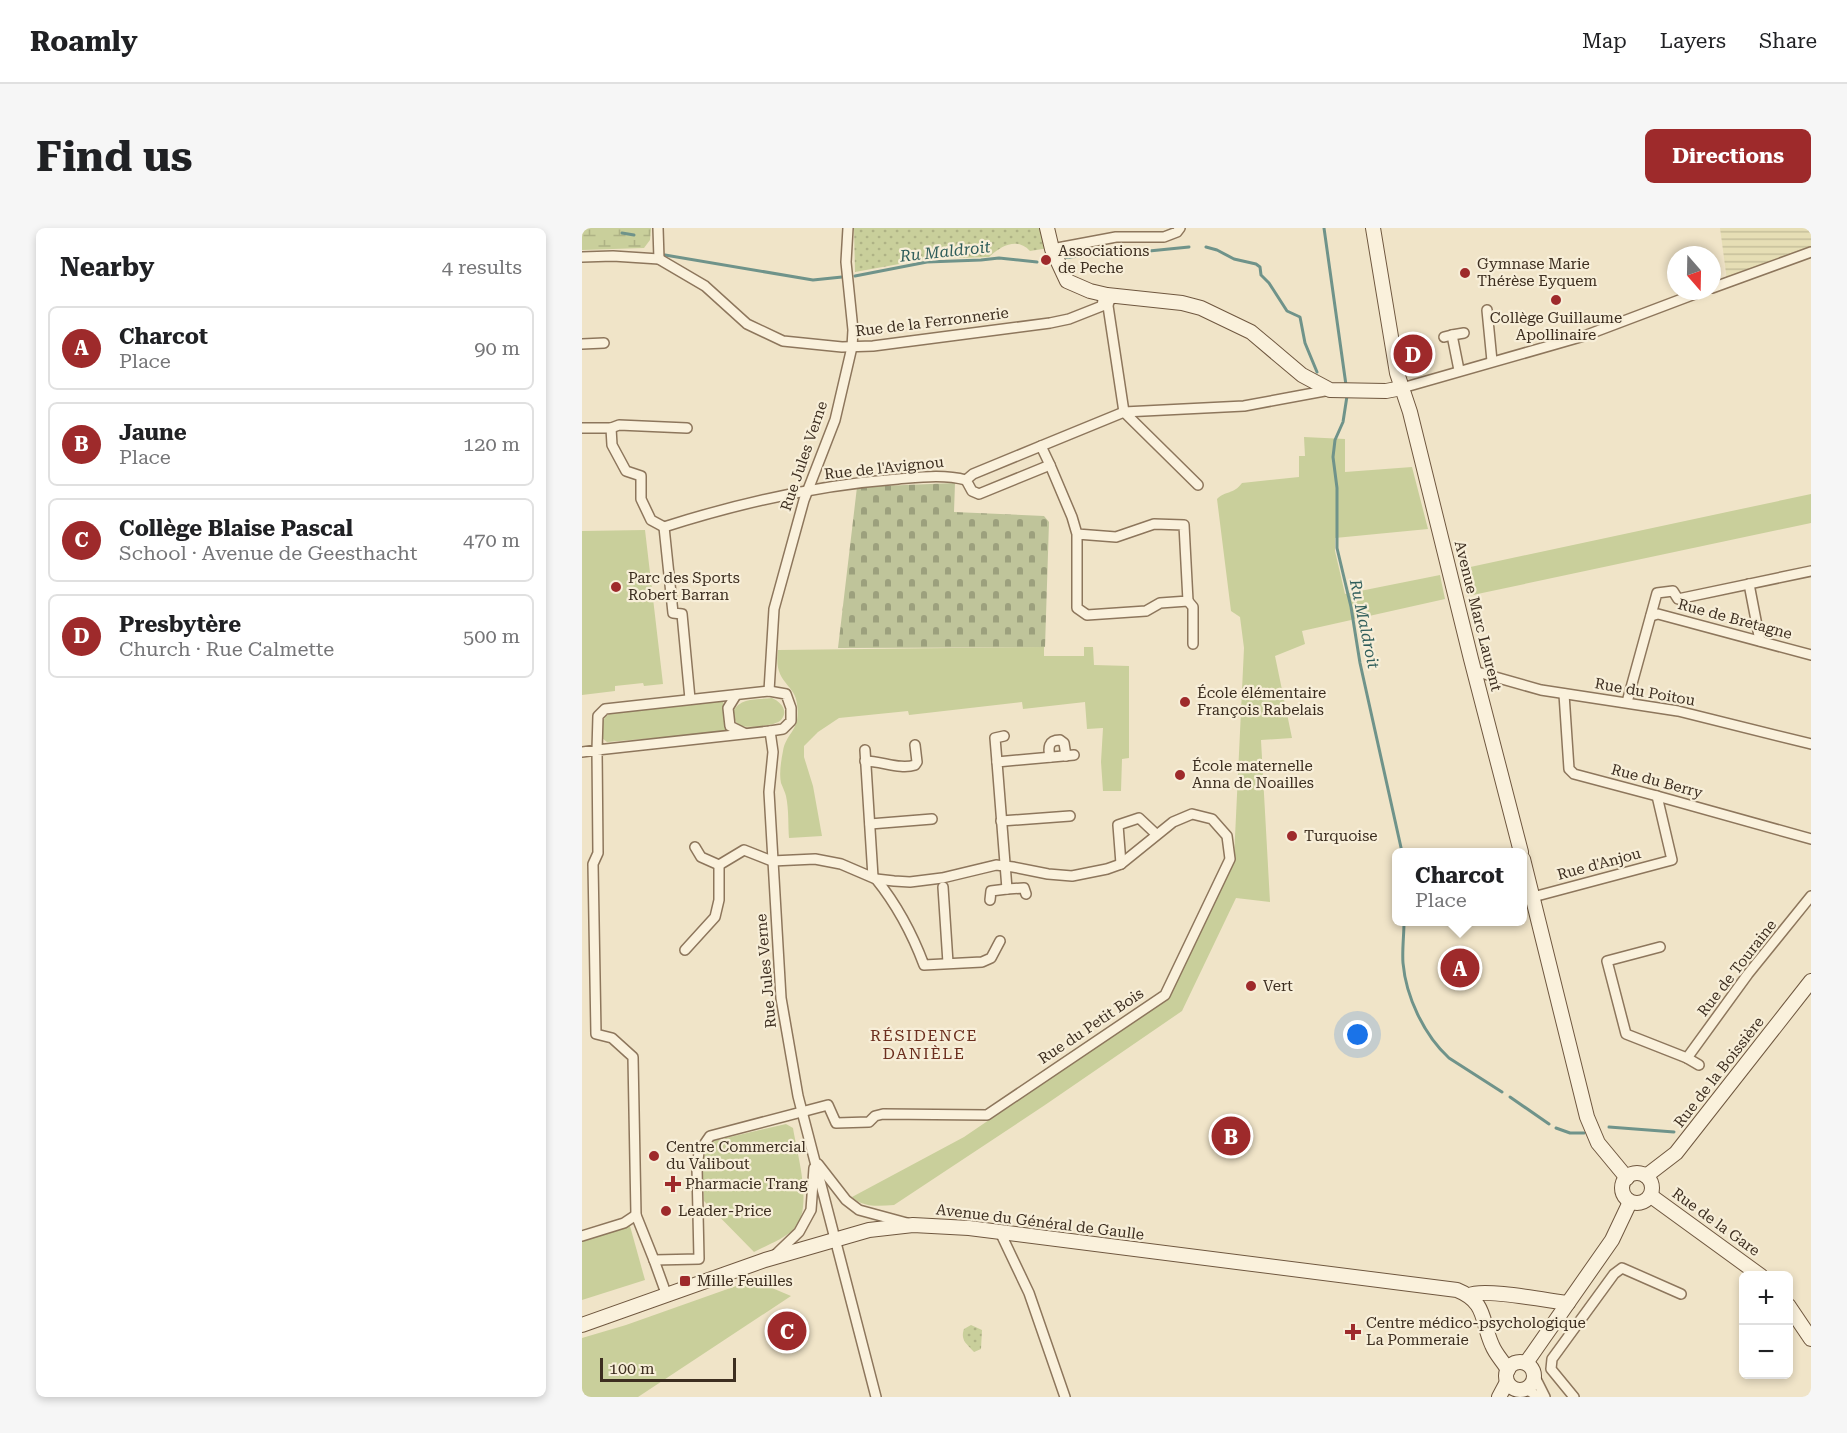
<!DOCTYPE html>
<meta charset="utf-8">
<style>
body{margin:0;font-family:"Roboto Serif",serif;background:#f6f6f6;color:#202124}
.controls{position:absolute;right:18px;bottom:18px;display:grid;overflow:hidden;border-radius:9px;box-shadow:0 3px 9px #0003}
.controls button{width:54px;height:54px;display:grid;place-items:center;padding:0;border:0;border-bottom:2px solid #e0e0e0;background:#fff;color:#202124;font:30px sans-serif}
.compass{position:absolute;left:1085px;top:18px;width:54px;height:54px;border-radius:50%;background:#fff;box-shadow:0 3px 9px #0003;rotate:160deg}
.scale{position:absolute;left:18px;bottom:15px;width:136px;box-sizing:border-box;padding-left:6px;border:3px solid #3d2e20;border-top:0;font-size:16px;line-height:21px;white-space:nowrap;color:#3d2e20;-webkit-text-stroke:4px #f7eed8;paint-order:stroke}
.you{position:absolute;left:776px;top:807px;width:21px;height:21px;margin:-15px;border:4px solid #fff;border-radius:50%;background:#1a73e8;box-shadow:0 0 0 9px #1a73e833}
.badge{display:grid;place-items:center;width:39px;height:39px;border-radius:50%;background:#9e2a2b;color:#fff;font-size:20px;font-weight:700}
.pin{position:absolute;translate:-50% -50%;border:3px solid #fff;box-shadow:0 2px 6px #0006}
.popup{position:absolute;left:810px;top:620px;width:135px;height:78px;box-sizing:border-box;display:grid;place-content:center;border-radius:9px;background:#fff;filter:drop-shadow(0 2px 4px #0005);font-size:20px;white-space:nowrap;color:#757577}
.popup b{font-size:22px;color:#202124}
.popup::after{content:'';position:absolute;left:50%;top:100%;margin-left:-12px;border:12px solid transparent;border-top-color:#fff}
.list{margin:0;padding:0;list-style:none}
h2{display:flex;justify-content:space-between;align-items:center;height:78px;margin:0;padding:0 24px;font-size:26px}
h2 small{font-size:20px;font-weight:400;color:#757577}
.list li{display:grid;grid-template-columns:39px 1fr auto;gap:18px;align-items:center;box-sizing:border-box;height:84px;margin:0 12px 12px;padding:0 12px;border:2px solid #e0e0e0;border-radius:9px}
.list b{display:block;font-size:22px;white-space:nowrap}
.list p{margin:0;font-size:20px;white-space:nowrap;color:#757577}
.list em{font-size:20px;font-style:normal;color:#757577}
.map{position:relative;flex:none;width:1229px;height:1169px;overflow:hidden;border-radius:9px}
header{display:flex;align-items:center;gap:36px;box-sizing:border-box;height:84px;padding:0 30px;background:#fff;border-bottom:2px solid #e0e0e0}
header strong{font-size:28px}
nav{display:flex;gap:33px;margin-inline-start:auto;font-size:21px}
.intro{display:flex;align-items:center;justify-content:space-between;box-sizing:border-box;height:144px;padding:0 36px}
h1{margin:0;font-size:42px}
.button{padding:15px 27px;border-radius:9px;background:#9e2a2b;color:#fff;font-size:21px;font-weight:700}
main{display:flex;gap:36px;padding:0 36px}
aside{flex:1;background:#fff;border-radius:9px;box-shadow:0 3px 9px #0003}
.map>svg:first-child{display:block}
.farmland{fill:url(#farmland-rules)}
.green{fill:#c9cf9b}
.wetland{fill:url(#wetland-marsh)}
.cemetery{fill:url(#cemetery-stones)}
.park{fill:url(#park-dots)}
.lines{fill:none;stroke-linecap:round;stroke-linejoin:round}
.stream{stroke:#6f938a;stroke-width:3}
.street-casing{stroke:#8d765c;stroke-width:12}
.secondary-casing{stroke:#6f573f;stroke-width:16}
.street{stroke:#faf1dc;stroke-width:9}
.secondary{stroke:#faf1dc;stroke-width:14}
.poi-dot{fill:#9e2a2b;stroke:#f7eed8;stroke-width:2}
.labels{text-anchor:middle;stroke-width:4.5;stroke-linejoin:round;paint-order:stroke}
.poi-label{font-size:15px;fill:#3d2e20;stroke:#f7eed8;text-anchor:start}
.street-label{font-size:15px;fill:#3d2e20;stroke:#f7eed8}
.water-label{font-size:16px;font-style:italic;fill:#2f5d5a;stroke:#f7eed8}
.neighbourhood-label{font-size:16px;letter-spacing:1.5px;fill:#6b2e1e;stroke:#f7eed8}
</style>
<header>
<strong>Roamly</strong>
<nav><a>Map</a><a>Layers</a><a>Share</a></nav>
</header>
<div class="intro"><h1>Find us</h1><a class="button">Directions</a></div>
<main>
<aside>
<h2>Nearby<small>4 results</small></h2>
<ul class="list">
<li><span class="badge">A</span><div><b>Charcot</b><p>Place</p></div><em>90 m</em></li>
<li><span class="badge">B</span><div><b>Jaune</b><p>Place</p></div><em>120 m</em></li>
<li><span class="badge">C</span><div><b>Collège Blaise Pascal</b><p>School · Avenue de Geesthacht</p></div><em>470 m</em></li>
<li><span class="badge">D</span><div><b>Presbytère</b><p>Church · Rue Calmette</p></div><em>500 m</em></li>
</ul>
</aside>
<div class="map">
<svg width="1229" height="1169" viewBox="0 0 1229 1169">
<defs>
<pattern id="farmland-rules" width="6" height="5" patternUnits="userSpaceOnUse" patternTransform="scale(1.5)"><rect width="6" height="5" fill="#e6deb5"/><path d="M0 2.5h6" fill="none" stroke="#c6bf9b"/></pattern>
<pattern id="wetland-marsh" width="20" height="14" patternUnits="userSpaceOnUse" patternTransform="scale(1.5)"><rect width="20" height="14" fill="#c9cf9b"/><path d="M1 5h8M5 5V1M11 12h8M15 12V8" fill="none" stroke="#aeb285"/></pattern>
<pattern id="cemetery-stones" width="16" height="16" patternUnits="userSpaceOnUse" patternTransform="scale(1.5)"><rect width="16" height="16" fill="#bfc49a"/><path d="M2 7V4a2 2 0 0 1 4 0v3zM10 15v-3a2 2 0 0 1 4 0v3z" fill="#9ca07d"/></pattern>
<pattern id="park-dots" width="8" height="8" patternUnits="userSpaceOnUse" patternTransform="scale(1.5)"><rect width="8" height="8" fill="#c9cf9b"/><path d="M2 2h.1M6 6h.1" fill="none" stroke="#aeb285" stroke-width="1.8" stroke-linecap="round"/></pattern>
</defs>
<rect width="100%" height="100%" fill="#f0e4c8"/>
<path class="farmland" d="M 1138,0 L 1229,0 L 1229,20 L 1145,52 Z"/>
<g class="green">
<path d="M 722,209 L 763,211 L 763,244 L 830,239 L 846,301 L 753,310 L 753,323 L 763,366 L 858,347 L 863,371 L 720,403 L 723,416 L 693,428 L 710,510 L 679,512 L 688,674 L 654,670 L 600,783 L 463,877 L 312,977 C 297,978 282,980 270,969 L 382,909 L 585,771 L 589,765 L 648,642 L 652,630 L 662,420 L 658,389 L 649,383 L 635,271 C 644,262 651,267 660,255 L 717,249 L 717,228 L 723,228 Z"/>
<path d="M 1229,266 L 1229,295 L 886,368 L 879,341 Z"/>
<path d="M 63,302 L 81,456 L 62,458 L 61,455 L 33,458 L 33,463 L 0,467 L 0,303 Z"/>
<path d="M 462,419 L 462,428 L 502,428 L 502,419 L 511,419 L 512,437 L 547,438 L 547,530 L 540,531 L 539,563 L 521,563 L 519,534 L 521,500 L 505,501 L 503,474 L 441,481 L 440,474 L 327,487 L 326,483 L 257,490 L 236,504 L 222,518 L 222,529 L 231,558 L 240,608 L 207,610 C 206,597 207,582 204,568 C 203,564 201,560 199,555 C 197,546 199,533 201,523 C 204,504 219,503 215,476 C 213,455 191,456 196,422 Z"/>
<path d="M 190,470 C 199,474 207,483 199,492 C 194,498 163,501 157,497 C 153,494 152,489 151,484 C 158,469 175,472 190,470 Z"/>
<path d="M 141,472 L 145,504 L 25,514 L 20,510 C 19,499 18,491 29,485 Z"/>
<path d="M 204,896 L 211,900 C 215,926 232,981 212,1001 C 202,1011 185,1017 172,1024 L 122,973 C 122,955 116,926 131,913 Z"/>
<path d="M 48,998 L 63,1052 L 0,1072 L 0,1013 Z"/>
<path d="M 171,1052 L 209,1068 L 56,1169 L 0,1169 L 0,1110 L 44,1097 Z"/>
</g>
<path class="wetland" d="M 0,0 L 69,0 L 68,12 L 62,20 L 0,22 Z"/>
<path class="cemetery" d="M 373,255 L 372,284 L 462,288 L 467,294 L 463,419 L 256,420 L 275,259 Z"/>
<g class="park">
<path d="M 272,0 L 461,0 L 467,20 L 448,23 C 435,9 419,18 407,29 L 345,31 L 273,44 Z"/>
<path d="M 389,1097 L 400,1102 L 399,1121 L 392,1124 C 385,1116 378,1112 382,1101 Z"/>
</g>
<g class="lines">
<g class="stream">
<path d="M 742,0 L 764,157"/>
<path d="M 40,5 L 52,7"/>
<path d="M 624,19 L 635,22 L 652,31 L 674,36 L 678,39 L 679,47 L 687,55 L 705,83 L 718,89 L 723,115 L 735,144"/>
<path d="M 83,27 L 231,52 L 260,49"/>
<path d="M 480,30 L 551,22 L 567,23 L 607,19"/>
<path d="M 273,48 L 345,34 L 399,32 L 417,30 L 455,34"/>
<path d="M 765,168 L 761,194 L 753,212 L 751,229 L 755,260 L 755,320 L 769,379 L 778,435 L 820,624"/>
<path d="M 822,694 C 822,707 820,722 821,735 C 824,769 842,807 867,830 L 920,864"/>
<path d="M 928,869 L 967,896"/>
<path d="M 1027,899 L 1092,904"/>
<path d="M 974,900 L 988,905 L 1002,905"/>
</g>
<g class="street-casing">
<g id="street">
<path d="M 76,0 L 77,31"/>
<path d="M 470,21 L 534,9 L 582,9 L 595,4 L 598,0"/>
<path d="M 0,29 L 31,28 L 77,31 L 123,58 L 165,96 L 201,113 L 260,119 L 291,118 L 468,95 L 487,91 L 520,78 L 521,72 L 518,65"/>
<path d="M 1130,60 L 1229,24"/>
<path d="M 530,71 L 527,73 L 526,78 L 542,184"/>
<path d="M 905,82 L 910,133"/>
<path d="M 870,107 L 882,105"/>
<path d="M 862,109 L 870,107 L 877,142"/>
<path d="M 0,116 L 22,115"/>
<path d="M 820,160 L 1002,108 L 1121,63"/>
<path d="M 542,184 L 616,257"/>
<path d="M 0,200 L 29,200 L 30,217 L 44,243 L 59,248 L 59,271 L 69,292 L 82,299"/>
<path d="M 29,200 L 37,197 L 105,200"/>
<path d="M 459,218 L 542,184 L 662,178 L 748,162"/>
<path d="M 459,218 L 468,237 L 397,266 L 390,263 L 384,252 L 391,246 Z"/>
<path d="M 468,237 L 490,289 L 495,306 L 495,380 L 505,387 L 564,383 L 578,375 L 606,373 L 602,297 L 572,296 L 534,309 L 495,306"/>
<path d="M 82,299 C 157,275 237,257 316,251 C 339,249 362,246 384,252"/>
<path d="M 82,299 L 91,385 L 100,386 L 108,471"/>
<path d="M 1167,356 L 1178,413"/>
<path d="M 606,373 L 611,379 L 611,416"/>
<path d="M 1069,388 L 1076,386 L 1229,427"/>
<path d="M 892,443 L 959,462 L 1096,483 L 1229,516"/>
<path d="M 187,463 L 192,381 L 222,272 L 253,192 L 270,119 L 271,102 L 264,34 L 266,0"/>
<path d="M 982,466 L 987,541 L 992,546 L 1075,568 L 1229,611"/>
<path d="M 154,467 L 146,480 L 148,498 L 162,505"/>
<path d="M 1045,474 L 1075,365 L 1091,363 L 1096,371 L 1229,343"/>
<path d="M 188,503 L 191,524 L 187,564 L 199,770 L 216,868 L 294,1169"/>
<path d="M 283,522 L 291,649"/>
<path d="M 0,524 L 15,522 L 188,503 L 201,501 L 209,493 L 209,480 L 204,466 L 187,463 L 23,481 L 16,488 L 15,522 L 16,625 L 11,636 L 14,806 L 30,810 L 51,829 L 54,987 L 72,1032 L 117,1031 L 115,940 L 117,924 L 128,908 L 246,877 L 254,895 L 287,894 L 293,888 L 301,886 L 405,887 L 583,767 L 648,631 L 645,608 L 630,591 L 610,586 L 591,594 L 539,636 L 525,641 L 490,648 L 466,646 L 431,639 L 414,637 L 360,650 L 328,654 L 312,653 L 294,651 L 259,636 L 233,631 L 190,633 L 162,622 L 137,637 L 119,629 L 113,619"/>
<path d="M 468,529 C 466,520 466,512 478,512 L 482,515 L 484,528"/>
<path d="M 283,533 C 300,533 318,542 333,537 L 335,534 L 333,517"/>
<path d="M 415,534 L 413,510 L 422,508"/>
<path d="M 419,593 L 488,588"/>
<path d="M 288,596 L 350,591"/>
<path d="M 539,636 L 536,597 L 557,590 L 574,606"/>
<path d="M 294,651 C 315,677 330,705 342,737 L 400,734 L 409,730 L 418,713"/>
<path d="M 361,659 L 366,735"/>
<path d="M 444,666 L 442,660 L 425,661 L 415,534 L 492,527"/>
<path d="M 951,669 L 1090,632 L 1075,568"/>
<path d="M 408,672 L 409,663 L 425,661"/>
<path d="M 1078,719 L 1025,733 L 1044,806 L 1105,830 L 1166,746 L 1229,668"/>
<path d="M 103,722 L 133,689 L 137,672 L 137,637"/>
<path d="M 1105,830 L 1117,837"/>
<path d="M 236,936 L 264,972 L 277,982 L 325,995"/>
<path d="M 418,1004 L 447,1065 L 483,1169"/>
<path d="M 0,1008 L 42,995 L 54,987"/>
<path d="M 193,1027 L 217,1004 L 229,982 L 232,940"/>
<path d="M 72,1032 L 85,1068"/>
<path d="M 952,1147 L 963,1169"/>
<path d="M 944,1161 L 957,1169"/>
<path d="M 992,1169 L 969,1141 L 970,1131 L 1032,1046 L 1040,1040 L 1099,1066"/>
</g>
</g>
<g class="secondary-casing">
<g id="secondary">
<path d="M 465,0 L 470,21 L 485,53 L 508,63 L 525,67 L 600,75 L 619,80 L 669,104 L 720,147 L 748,162 L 804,163 L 820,160"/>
<path d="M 791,0 L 815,145 L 828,184 L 889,431 L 939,624"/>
<path d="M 941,631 L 1005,889 L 1016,915 L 1045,950"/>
<circle cx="1055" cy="960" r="15"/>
<path d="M 1064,948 L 1094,925 L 1229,753"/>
<path d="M 1069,968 L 1179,1048"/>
<path d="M 888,1067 C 901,1060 968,1073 986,1075"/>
<path d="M 1206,1077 L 1229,1111"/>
<path d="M 0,1097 L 183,1032 L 287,1002 L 331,997 L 387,1000 L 875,1062 C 905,1074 899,1093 910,1117 C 914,1127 921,1133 926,1142"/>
<circle cx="938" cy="1148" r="14"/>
<path d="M 944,1135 L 1030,1012 L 1048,974"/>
<path d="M 917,1169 L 925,1154"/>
</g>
</g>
<use href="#street" class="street"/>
<use href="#secondary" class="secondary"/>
</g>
<g class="poi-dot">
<circle cx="464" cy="32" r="6"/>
<circle cx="883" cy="45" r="6"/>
<circle cx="974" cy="72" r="6"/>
<circle cx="34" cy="359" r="6"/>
<circle cx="603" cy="474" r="6"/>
<circle cx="598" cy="547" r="6"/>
<circle cx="710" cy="608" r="6"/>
<circle cx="669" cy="758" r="6"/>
<circle cx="72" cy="928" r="6"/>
<path d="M88 947h6v6h6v6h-6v6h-6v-6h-6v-6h6z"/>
<circle cx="84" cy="983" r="6"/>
<rect x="97" y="1047" width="12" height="12" rx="3"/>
<path d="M768 1095h6v6h6v6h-6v6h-6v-6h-6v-6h6z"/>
</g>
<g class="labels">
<g class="poi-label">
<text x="476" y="28">Associations<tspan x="476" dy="17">de Peche</tspan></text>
<text x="895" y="41">Gymnase Marie<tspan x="895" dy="17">Thérèse Eyquem</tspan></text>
<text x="974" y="95" text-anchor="middle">Collège Guillaume<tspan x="974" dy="17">Apollinaire</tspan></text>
<text x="46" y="355">Parc des Sports<tspan x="46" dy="17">Robert Barran</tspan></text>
<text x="615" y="470">École élémentaire<tspan x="615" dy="17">François Rabelais</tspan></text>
<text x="610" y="543">École maternelle<tspan x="610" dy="17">Anna de Noailles</tspan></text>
<text x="722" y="613">Turquoise</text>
<text x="681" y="763">Vert</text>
<text x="84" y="924">Centre Commercial<tspan x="84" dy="17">du Valibout</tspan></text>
<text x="103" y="961">Pharmacie Trang</text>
<text x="96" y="988">Leader-Price</text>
<text x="115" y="1058">Mille Feuilles</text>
<text x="784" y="1100">Centre médico-psychologique<tspan x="784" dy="17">La Pommeraie</tspan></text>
</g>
<g class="street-label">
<text transform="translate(350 94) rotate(-7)" y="5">Rue de la Ferronnerie</text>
<text transform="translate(222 228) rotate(-71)" y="5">Rue Jules Verne</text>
<text transform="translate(302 240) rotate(-6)" y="5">Rue de l'Avignou</text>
<text transform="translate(896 388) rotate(76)" y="5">Avenue Marc Laurent</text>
<text transform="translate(1153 391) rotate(15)" y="5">Rue de Bretagne</text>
<text transform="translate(1063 464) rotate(10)" y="5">Rue du Poitou</text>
<text transform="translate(1075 553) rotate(15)" y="5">Rue du Berry</text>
<text transform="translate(1017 636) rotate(-15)" y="5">Rue d'Anjou</text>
<text transform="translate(1155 740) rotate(-52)" y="5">Rue de Touraine</text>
<text transform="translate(184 743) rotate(-95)" y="5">Rue Jules Verne</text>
<text transform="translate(509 798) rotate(-34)" y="5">Rue du Petit Bois</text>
<text transform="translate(1137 844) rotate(-52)" y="5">Rue de la Boissière</text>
<text transform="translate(458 994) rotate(7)" y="5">Avenue du Général de Gaulle</text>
<text transform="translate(1134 994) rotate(36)" y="5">Rue de la Gare</text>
</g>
<g class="water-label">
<text transform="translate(363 23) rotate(-6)" y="6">Ru Maldroit</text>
<text transform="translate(783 396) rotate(78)" y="6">Ru Maldroit</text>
</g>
<g class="neighbourhood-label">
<text x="342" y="813">RÉSIDENCE<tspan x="342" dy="18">DANIÈLE</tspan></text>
</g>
</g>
</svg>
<div class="controls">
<button>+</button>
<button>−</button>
</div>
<svg class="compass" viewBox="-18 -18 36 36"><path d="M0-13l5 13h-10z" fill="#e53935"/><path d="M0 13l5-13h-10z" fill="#757577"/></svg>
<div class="scale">100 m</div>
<div class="you"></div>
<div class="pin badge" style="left:878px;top:740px">A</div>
<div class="popup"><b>Charcot</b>Place</div>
<div class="pin badge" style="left:649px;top:908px">B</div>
<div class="pin badge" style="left:205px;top:1103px">C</div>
<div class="pin badge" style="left:831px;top:126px">D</div>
</div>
</main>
